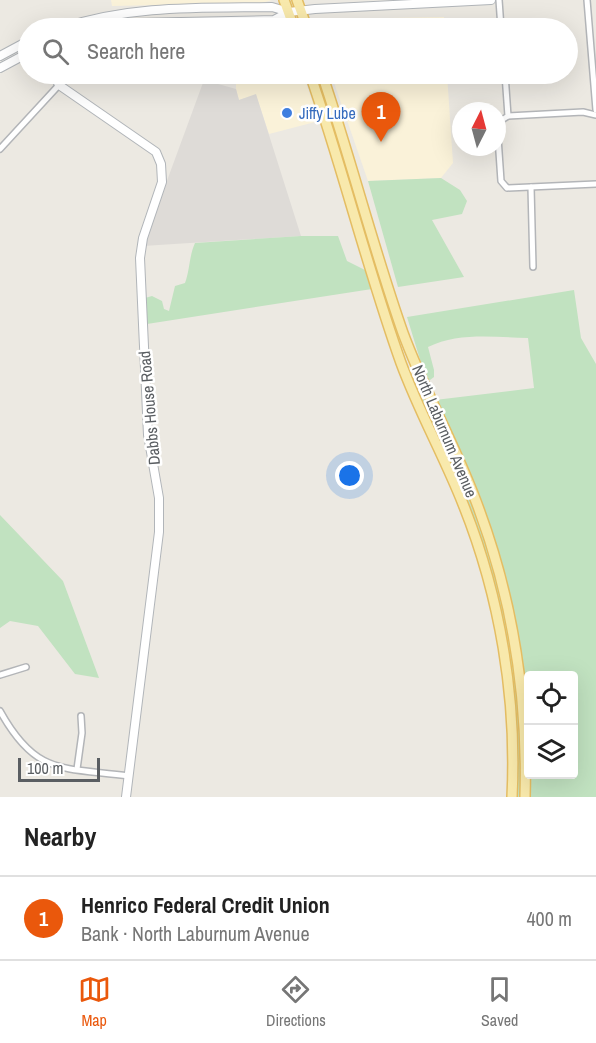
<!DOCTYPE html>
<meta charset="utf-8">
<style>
body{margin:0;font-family:"Archivo Narrow",sans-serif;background:#f2f2f2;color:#222}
.controls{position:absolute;right:18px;bottom:18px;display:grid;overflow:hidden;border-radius:6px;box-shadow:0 6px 24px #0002}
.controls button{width:54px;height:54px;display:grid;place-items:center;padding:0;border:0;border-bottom:2px solid #e0e0e0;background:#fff;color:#222;font:30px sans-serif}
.compass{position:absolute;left:452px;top:102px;width:54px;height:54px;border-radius:50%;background:#fff;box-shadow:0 6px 24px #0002;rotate:6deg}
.scale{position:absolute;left:18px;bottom:15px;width:82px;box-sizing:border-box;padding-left:6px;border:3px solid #5a5e62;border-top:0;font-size:16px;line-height:21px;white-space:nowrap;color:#5a5e62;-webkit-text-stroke:4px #fff;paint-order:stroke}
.you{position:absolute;left:350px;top:476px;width:21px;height:21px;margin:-15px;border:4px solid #fff;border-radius:50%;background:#1a73e8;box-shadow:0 0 0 9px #1a73e833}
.badge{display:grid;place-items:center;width:39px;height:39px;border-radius:50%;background:#ea580c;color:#fff;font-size:20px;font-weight:700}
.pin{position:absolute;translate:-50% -50px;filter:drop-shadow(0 2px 3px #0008)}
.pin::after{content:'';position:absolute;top:32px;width:21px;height:18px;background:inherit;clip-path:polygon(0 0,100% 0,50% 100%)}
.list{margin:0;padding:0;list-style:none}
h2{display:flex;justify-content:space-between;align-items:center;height:78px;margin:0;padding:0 24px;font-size:26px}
h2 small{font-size:20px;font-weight:400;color:#767676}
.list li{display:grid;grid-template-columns:39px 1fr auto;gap:18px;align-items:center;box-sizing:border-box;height:84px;padding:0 24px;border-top:2px solid #e0e0e0}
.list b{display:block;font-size:22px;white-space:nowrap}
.list p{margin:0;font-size:20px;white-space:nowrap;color:#767676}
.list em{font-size:20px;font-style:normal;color:#767676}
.icon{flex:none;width:33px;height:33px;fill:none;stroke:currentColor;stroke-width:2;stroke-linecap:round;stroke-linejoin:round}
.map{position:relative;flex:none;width:596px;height:797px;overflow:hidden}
.search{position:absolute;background:#fff;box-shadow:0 6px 24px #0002;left:18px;right:18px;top:18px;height:66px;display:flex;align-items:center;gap:15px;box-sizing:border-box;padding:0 21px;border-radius:33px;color:#767676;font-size:22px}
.sheet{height:162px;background:#fff}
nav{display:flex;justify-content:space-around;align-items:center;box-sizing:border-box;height:84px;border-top:2px solid #e0e0e0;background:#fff;font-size:16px;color:#767676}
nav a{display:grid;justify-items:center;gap:3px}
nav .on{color:#ea580c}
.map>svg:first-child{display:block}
.commercial{fill:#faf2d9}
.industrial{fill:#dedbd7}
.green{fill:#c1e2c0}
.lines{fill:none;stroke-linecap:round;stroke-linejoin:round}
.street-casing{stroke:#b3b5b8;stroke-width:8}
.secondary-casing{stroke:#b1b5b9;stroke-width:10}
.primary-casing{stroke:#e4bd63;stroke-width:12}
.street{stroke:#fff;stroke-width:5}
.secondary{stroke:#fff;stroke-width:8}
.primary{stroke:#f8e9ac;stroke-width:9}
.shop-dot{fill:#3f7fe0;stroke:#fff;stroke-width:2}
.labels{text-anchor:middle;stroke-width:5;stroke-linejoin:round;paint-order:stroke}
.shop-label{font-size:16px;fill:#366cbe;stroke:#fff;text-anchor:start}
.street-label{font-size:16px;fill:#5a5e62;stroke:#fff}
</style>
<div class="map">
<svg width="596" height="797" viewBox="0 0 596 797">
<rect width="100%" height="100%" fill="#ece9e2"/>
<g class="commercial">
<path d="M 111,0 L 272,0 L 262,3 L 112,6 Z"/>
<path d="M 444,17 L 445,28 L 317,27 L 324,20 L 332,19 Z"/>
<path d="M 286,23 L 289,28 L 237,28 L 238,25 Z"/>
<path d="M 236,74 L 303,74 L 319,121 L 269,134 L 256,95 L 239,100 L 236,89 Z"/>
<path d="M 331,74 L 447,74 L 453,163 L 441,178 L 368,181 Z"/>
</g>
<path class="industrial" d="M 204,80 L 236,89 L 239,100 L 256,94 L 301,236 L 143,246 Z"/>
<g class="green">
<path d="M 441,178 L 460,190 L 467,201 L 462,214 L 432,220 L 464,277 L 398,287 L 368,181 Z"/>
<path d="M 301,236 L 338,236 L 347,261 L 365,270 L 372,289 L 147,324 L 145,298 L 152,296 L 162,301 L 164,309 L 169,311 L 175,286 L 185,283 C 190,270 189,256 195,243 Z"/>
<path d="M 574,290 L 581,338 L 596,364 L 596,797 L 529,797 L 529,775 L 574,774 L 574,676 L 528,676 L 528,731 C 523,666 516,601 493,539 C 476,492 454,446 435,400 L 534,388 L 528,338 C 494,337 458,332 428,347 L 434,370 L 434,377 L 430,380 L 426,379 L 407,317 Z"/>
<path d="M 424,398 L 471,498 L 487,542 L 509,624 L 520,704 L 522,797 L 515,797 L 515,759 L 493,589 L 421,404 Z"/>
<path d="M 0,515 L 63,581 L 99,678 L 75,674 L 38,626 L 10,621 L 0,628 Z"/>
</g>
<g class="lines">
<g class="street-casing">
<g id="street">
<path d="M 499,0 L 501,28"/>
<path d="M 587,0 L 596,110"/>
<path d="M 505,74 L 508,116 L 497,123 L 501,181 L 507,188 L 596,184"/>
<path d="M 508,116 L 583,112 L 596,115"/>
<path d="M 0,149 L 59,85"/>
<path d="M 531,187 L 533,267"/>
<path d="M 0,675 L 26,667"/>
<path d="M 0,711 C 36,776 62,767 129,776"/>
<path d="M 77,769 L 82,733 L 81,716"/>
</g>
</g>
<g class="secondary-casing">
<g id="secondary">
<path d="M 62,28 C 131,5 200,8 272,7 L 289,12"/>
<path d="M 94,28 L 131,23 L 274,20 L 289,12 L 315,9 L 491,0"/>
<path d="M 0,56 L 28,41"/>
<path d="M 0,68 L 28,53"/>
<path d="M 54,74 L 59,85 L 156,152 L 161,164 L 162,182 L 143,238 L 140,258 L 148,435 L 159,498 L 159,532 L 126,797"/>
</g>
</g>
<g class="primary-casing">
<g id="primary">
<path d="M 284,0 L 294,28"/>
<path d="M 297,0 L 307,28"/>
<path d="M 310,74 C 343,169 367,268 401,363 C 419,412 444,456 463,504 C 500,596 517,698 512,797"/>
<path d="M 322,74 C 351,159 373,248 403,333 C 423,387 451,438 472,491 C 511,589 528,692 525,797"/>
</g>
</g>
<use href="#street" class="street"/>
<use href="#secondary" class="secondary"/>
<use href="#primary" class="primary"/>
</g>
<circle class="shop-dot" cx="287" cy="113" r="6"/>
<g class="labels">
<g class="shop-label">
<text x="299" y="119">Jiffy Lube</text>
</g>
<g class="street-label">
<text transform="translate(149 408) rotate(-95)" y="6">Dabbs House Road</text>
<text transform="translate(445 431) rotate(67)" y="6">North Laburnum Avenue</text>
</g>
</g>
</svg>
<div class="controls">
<button><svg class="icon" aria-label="locate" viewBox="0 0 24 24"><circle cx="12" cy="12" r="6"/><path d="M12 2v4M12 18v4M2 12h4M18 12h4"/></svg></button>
<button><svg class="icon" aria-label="layers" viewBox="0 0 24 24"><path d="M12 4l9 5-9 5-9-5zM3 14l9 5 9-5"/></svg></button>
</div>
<svg class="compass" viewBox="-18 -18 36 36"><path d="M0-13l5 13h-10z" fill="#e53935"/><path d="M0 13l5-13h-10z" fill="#767676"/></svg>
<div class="scale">100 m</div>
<div class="you"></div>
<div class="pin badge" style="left:381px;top:142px">1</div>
<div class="search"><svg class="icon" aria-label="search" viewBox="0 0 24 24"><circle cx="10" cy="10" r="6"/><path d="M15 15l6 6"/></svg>Search here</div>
</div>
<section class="sheet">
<h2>Nearby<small></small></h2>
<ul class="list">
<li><span class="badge">1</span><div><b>Henrico Federal Credit Union</b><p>Bank · North Laburnum Avenue</p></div><em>400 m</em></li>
</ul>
</section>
<nav>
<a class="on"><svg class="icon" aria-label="map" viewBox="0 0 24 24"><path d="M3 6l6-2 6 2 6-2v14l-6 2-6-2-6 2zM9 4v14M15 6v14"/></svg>Map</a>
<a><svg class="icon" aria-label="directions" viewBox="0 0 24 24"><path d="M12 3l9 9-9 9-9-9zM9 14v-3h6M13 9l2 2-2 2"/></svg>Directions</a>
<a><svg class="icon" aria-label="saved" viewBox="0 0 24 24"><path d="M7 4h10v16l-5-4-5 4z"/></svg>Saved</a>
</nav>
